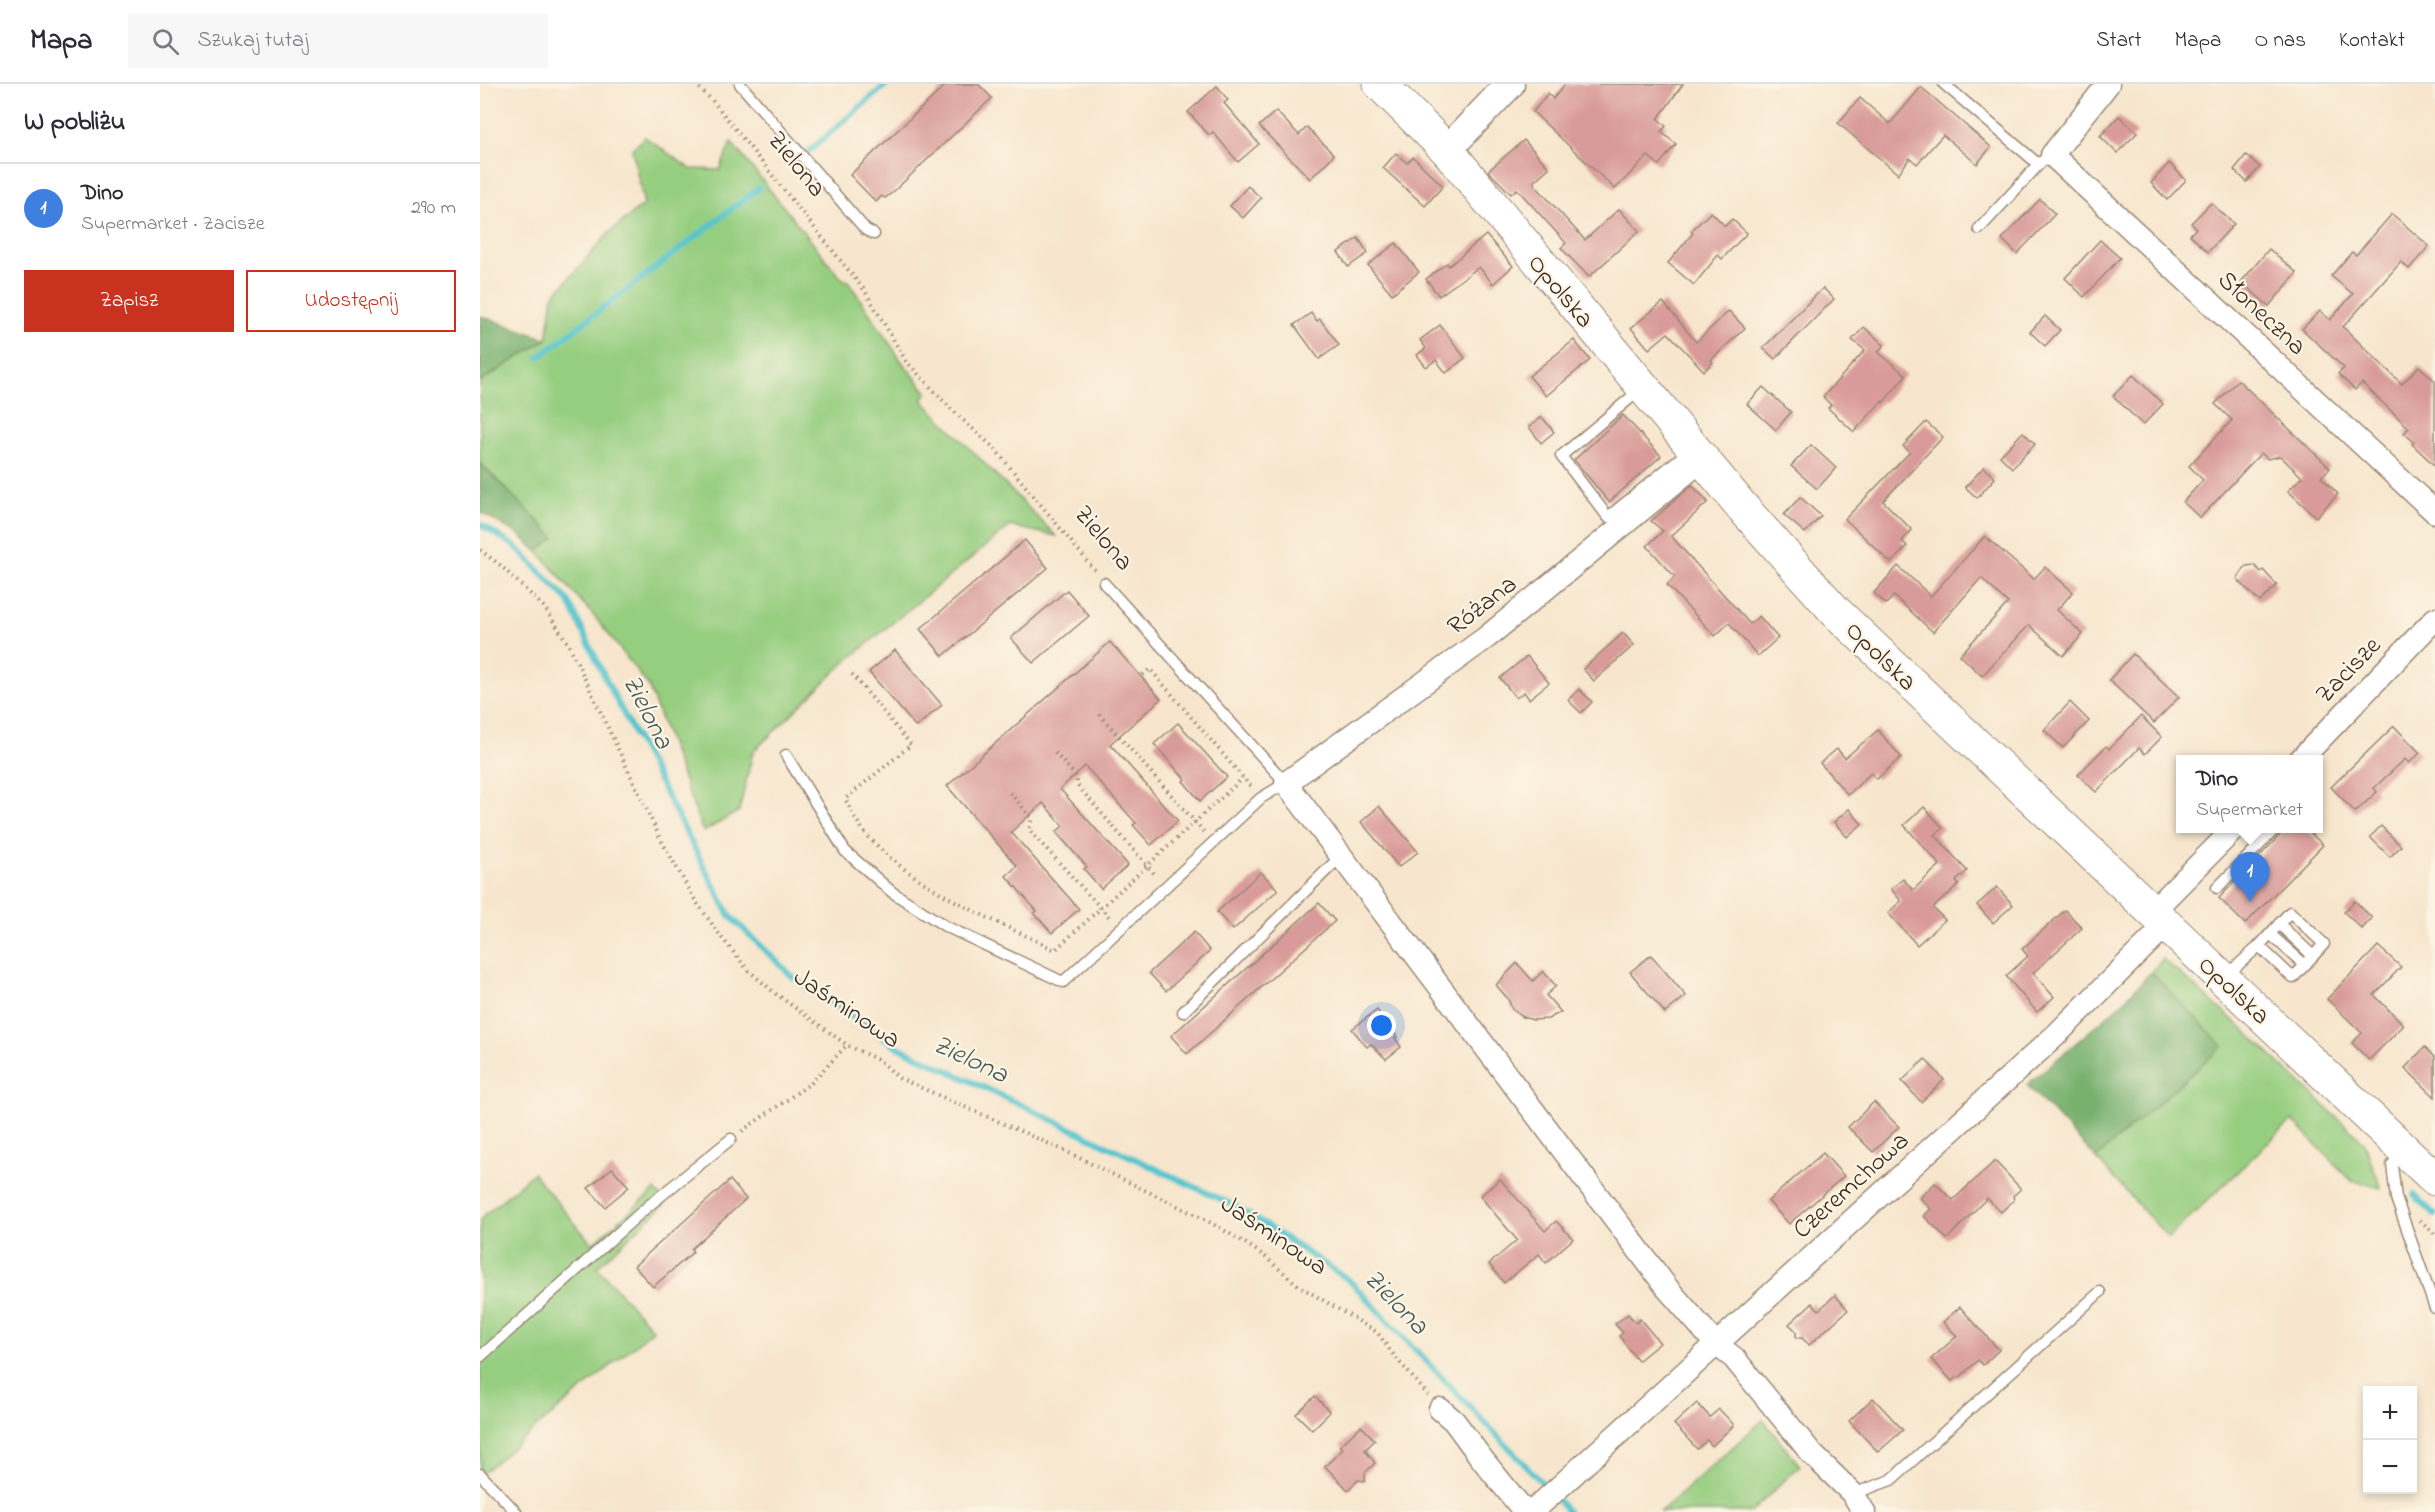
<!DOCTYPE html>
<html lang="pl">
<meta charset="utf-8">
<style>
body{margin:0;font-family:"Indie Flower",sans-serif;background:#f7f7f7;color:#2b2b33}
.controls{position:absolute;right:18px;bottom:18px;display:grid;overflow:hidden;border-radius:0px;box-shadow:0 3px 9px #0003}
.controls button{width:54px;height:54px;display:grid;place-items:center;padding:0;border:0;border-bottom:2px solid #e1e1e2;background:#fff;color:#2b2b33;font:30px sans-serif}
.you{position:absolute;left:902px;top:942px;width:21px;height:21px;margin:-15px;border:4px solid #fff;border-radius:50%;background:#1a73e8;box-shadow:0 0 0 9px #1a73e833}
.badge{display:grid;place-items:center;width:39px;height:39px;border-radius:50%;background:#c8321e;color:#fff;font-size:20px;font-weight:700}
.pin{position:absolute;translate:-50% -50px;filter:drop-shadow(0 2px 3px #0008)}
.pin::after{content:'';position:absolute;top:32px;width:21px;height:18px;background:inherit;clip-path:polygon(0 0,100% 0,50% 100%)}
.popup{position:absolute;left:1696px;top:671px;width:147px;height:78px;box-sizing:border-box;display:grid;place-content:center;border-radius:0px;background:#fff;filter:drop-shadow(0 2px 4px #0005);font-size:20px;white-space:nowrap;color:#7c7c81}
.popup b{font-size:22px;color:#2b2b33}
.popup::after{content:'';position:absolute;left:50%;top:100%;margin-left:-12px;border:12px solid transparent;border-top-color:#fff}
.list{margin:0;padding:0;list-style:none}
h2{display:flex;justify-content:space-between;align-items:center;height:78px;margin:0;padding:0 24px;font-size:26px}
h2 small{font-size:20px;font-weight:400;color:#7c7c81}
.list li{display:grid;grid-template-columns:39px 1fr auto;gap:18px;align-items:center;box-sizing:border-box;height:90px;padding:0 24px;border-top:2px solid #e1e1e2}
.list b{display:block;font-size:22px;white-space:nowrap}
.list p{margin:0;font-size:20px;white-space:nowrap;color:#7c7c81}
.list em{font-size:20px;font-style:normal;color:#7c7c81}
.actions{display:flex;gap:12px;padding:18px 24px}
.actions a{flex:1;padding:14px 0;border:2px solid #c8321e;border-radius:0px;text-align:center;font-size:21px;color:#c8321e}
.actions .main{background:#c8321e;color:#fff}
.icon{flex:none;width:33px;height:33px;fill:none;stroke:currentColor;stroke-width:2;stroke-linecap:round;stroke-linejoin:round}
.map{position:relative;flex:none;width:1955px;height:1428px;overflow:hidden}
header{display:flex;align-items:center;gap:36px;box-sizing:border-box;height:84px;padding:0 30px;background:#fff;border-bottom:2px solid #e1e1e2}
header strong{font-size:28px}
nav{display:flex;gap:33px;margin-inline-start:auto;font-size:21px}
.search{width:420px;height:54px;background:#f7f7f7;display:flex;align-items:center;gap:15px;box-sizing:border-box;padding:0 21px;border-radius:0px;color:#7c7c81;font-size:22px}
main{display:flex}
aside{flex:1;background:#fff}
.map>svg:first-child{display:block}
.green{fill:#96ce80;stroke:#687c4f;stroke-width:1.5}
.forest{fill:#78b16e;stroke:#5a6e46;stroke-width:1.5}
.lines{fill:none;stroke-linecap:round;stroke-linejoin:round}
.stream{stroke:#57c5ce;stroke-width:6}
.building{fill:#d99b99}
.service-casing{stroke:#998876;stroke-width:13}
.minor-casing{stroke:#998876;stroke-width:25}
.tertiary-casing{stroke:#998876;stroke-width:31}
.primary-casing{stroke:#998876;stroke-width:35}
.path{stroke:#998876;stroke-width:4;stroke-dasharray:1.5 4.5;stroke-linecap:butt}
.service{stroke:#fff;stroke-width:10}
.minor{stroke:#fff;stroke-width:22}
.tertiary{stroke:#fff;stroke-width:28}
.primary{stroke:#fff;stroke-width:33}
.labels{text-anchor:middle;stroke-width:4.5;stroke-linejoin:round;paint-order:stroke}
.street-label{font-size:26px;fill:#3b2a1e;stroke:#fcf5e5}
.water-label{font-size:27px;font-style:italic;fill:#435853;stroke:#fcf5e5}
</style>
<header>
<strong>Mapa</strong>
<div class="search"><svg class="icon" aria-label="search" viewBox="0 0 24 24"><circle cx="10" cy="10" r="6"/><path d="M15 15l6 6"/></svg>Szukaj tutaj</div>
<nav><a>Start</a><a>Mapa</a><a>O nas</a><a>Kontakt</a></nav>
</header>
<main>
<aside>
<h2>W pobliżu<small></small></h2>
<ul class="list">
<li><span class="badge" style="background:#3f7fe0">1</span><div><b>Dino</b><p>Supermarket · Zacisze</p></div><em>290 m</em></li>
</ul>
<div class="actions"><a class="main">Zapisz</a><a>Udostępnij</a></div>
</aside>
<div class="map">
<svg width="1955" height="1428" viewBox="0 0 1955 1428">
<rect width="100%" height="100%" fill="#fcf5e5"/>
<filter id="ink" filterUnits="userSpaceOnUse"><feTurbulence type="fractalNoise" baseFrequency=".0167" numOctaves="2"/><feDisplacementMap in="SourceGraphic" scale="12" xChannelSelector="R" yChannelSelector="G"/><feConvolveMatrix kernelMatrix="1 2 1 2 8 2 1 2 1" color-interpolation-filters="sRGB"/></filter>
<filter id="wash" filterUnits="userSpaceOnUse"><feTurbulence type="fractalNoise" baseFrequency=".008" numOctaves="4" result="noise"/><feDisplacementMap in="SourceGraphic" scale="24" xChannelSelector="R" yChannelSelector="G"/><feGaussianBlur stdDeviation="1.35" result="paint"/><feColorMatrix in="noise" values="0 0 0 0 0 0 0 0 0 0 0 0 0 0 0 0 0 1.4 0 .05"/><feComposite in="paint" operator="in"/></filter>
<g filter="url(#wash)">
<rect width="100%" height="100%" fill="#f7e6cd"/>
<g class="green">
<path d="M 165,53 L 211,85 L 240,86 L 251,58 L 361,194 L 368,197 L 422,278 L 447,308 L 442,316 L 576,452 L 530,442 L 363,580 L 273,668 L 259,727 L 223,748 L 168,601 L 115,533 L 57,467 L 74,454 L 0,379 L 0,298 L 67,255 L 73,212 L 130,148 L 164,120 L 152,65 Z"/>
<path d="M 1683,875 L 1762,944 L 1884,1059 L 1901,1104 L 1871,1096 L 1812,1036 L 1688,1154 L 1616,1074 L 1742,962 L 1671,888 Z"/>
<path d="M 53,1089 L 112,1160 L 175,1106 L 186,1119 L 117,1183 L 173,1246 L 0,1391 L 0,1135 Z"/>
<path d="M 1283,1336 L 1320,1382 L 1271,1428 L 1180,1428 Z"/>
</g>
<g class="forest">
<path d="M 0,232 L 67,255 L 0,298 Z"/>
<path d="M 0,379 L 75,454 L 57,467 L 38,450 L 0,428 Z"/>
<path d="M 1671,888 L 1743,962 L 1616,1074 L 1547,1001 L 1638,923 Z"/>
</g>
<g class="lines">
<g class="stream">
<path d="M 329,67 L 407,0"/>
<path d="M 59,273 L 279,104"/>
<path d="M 0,440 L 36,463 L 88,516 L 128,600 L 250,832 L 314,894 L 418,963 L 757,1123 L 869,1196 L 1069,1406"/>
<path d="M 1934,1111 L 1955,1131"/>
<path d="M 1076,1414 L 1088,1428"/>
</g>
</g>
<g id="blocks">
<g class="building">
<path d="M 467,0 L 498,0 L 512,14 L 413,108 L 405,114 L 402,112 L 396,118 L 370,91 Z"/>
<path d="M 1085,0 L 1203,0 L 1178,35 L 1186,42 L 1181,48 L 1196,60 L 1179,81 L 1168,72 L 1135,105 L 1053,28 L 1068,9 L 1073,15 Z"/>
<path d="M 737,2 L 748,16 L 744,19 L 779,60 L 758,78 L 733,48 L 729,51 L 708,28 Z"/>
<path d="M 1441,3 L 1511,63 L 1497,80 L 1463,51 L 1437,80 L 1430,74 L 1418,90 L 1358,39 L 1380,14 L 1410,40 Z"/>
<path d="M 796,27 L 819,51 L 827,43 L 854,71 L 830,95 L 779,42 Z"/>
<path d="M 1639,32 L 1657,49 L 1637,69 L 1620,52 Z"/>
<path d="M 1044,56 L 1069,84 L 1054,97 L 1054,100 L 1105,156 L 1139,125 L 1159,147 L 1109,193 L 1081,164 L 1086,159 L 1037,105 L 1031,110 L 1008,87 Z"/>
<path d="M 916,69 L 927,79 L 933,73 L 963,102 L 945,122 L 903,84 Z"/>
<path d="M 1766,71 L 1780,83 L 1767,98 L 1754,86 Z"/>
<path d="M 1689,79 L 1706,96 L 1687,116 L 1671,99 Z"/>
<path d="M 768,102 L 781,114 L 763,134 L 750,122 Z"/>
<path d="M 1560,115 L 1575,130 L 1537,170 L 1522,155 Z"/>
<path d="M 1731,119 L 1754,140 L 1728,168 L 1710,151 L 1716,144 L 1711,139 Z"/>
<path d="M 1231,128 L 1245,142 L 1252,135 L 1267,149 L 1242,175 L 1238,171 L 1214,201 L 1188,179 L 1213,149 L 1211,147 Z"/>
<path d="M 1912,130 L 1949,162 L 1929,185 L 1921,178 L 1863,243 L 1922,300 L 1939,282 L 1955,297 L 1955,382 L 1932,360 L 1934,358 L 1924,349 L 1929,344 L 1882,299 L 1875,306 L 1858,290 L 1864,284 L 1822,245 L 1840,227 L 1850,236 L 1873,210 L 1851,192 L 1872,168 L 1876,171 Z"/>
<path d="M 1006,151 L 1033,182 L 1013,200 L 999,183 L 959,212 L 946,195 L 967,179 L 969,182 Z"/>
<path d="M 878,154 L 888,169 L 868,183 L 858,168 Z"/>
<path d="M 1620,156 L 1640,174 L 1604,213 L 1585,194 Z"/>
<path d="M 916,159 L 939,188 L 912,210 L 888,181 Z"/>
<path d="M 1789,165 L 1817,189 L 1789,222 L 1761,198 Z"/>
<path d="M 1343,204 L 1354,215 L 1295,275 L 1283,264 Z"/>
<path d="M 1183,218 L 1216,258 L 1249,227 L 1265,244 L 1231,276 L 1233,278 L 1224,287 L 1188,249 L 1169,265 L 1151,244 Z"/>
<path d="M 831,229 L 837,237 L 840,235 L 859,261 L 839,275 L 814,241 Z"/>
<path d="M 1565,232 L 1580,246 L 1565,262 L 1550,248 Z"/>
<path d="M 960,241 L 985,274 L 966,289 L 956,276 L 946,283 L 937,271 L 946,264 L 940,256 Z"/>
<path d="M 1384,243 L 1404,261 L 1398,268 L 1426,291 L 1403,319 L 1402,317 L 1374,348 L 1348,324 L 1351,321 L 1343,313 L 1385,266 L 1372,256 Z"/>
<path d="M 1094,256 L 1110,276 L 1066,312 L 1049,292 Z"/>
<path d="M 1653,291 L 1683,320 L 1663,341 L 1633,312 Z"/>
<path d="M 1758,296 L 1850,384 L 1841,393 L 1858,410 L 1836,433 L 1808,407 L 1822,393 L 1800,372 L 1788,375 L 1781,369 L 1720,434 L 1703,418 L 1723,396 L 1709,382 L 1752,336 L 1735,320 Z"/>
<path d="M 1283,303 L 1311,328 L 1296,346 L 1267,320 Z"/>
<path d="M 1143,331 L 1181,372 L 1129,418 L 1094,376 Z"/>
<path d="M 1062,333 L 1074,348 L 1061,359 L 1049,343 Z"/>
<path d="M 1446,338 L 1463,353 L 1403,417 L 1432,446 L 1422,457 L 1427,462 L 1411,479 L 1365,435 L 1430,368 L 1423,362 Z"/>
<path d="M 1543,348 L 1555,360 L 1532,384 L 1520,372 Z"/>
<path d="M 1331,361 L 1356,384 L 1337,405 L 1311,382 Z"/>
<path d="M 1504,383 L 1515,394 L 1497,414 L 1485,403 Z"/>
<path d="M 1212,401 L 1228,418 L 1191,452 L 1270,540 L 1279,532 L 1298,554 L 1278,572 L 1249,539 L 1235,552 L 1187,501 L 1195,493 L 1167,462 L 1183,447 L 1171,437 Z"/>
<path d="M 1320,413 L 1341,432 L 1325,449 L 1304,431 Z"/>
<path d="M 1505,452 L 1554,495 L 1565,483 L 1593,508 L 1577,526 L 1603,550 L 1583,572 L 1549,541 L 1502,592 L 1480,571 L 1528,519 L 1501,494 L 1453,548 L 1414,512 L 1406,520 L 1394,509 L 1418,482 L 1451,512 Z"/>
<path d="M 545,456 L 568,484 L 463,572 L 440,545 Z"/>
<path d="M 1774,481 L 1781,488 L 1783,486 L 1797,501 L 1780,518 L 1757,495 L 1766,482 Z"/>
<path d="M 587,506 L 609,532 L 553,579 L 531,554 Z"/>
<path d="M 1143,549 L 1154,561 L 1114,597 L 1103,585 Z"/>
<path d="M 630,558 L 681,615 L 630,660 L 698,737 L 671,761 L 653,741 L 656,739 L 605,682 L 580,705 L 648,781 L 621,805 L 604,785 L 607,783 L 576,748 L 583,742 L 563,719 L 531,748 L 599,825 L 572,849 L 554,829 L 557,827 L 526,792 L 537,782 L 467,702 Z"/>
<path d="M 415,566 L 462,621 L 436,643 L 389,588 Z"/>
<path d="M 1653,570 L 1699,613 L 1674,639 L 1629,596 Z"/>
<path d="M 1047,572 L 1069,599 L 1049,615 L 1044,608 L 1036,614 L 1020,594 Z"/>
<path d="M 1099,605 L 1112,618 L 1101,629 L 1088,616 Z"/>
<path d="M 1590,618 L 1609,637 L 1583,664 L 1564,646 Z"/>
<path d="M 1661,632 L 1682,653 L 1665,670 L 1659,664 L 1616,708 L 1598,691 L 1626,662 L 1629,665 Z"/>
<path d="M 698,639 L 747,693 L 720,717 L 703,697 L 705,695 L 674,660 Z"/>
<path d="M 1914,642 L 1940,669 L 1929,679 L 1925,675 L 1894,704 L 1897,708 L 1875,728 L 1851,703 Z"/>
<path d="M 1398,646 L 1421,673 L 1397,695 L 1391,689 L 1368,711 L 1340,679 L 1357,665 L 1365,674 Z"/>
<path d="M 899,722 L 938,768 L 919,783 L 881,738 Z"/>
<path d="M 1444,723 L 1463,744 L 1455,751 L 1487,787 L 1476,797 L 1479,801 L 1453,824 L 1465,836 L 1437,861 L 1408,829 L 1421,817 L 1411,805 L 1423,795 L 1433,806 L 1460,781 L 1424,741 Z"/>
<path d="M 1369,725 L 1382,740 L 1367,753 L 1354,738 Z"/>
<path d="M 1901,742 L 1921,762 L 1910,773 L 1890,753 Z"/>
<path d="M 1807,744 L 1825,744 L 1843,761 L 1765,840 L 1739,814 Z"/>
<path d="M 781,788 L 798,806 L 753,846 L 737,828 Z"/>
<path d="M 1517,803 L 1533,821 L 1513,839 L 1497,821 Z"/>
<path d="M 1875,817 L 1892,834 L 1882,845 L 1864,828 Z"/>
<path d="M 839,819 L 855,837 L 707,970 L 691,952 Z"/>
<path d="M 1585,826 L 1602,844 L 1553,889 L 1574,913 L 1557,928 L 1526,892 L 1548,872 L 1542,865 Z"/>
<path d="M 714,848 L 730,867 L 686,907 L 669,889 Z"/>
<path d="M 1898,862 L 1921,883 L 1894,911 L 1924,941 L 1889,976 L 1872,959 L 1882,949 L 1847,915 Z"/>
<path d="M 1171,871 L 1206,912 L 1185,929 L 1150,888 Z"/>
<path d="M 1037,879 L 1053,897 L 1063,887 L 1076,902 L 1066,911 L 1081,928 L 1068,935 L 1053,936 L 1043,933 L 1032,925 L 1028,915 L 1016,901 Z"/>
<path d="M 897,926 L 917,953 L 915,954 L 921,963 L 906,975 L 891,960 L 887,963 L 872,945 Z"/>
<path d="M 1945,963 L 1955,973 L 1955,1013 L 1925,984 Z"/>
<path d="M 1445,975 L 1464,996 L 1441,1018 L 1422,997 Z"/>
<path d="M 1394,1018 L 1419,1043 L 1393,1068 L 1368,1043 Z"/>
<path d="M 1343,1069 L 1364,1092 L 1309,1140 L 1288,1117 Z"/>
<path d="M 1515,1077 L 1541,1105 L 1533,1112 L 1534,1116 L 1521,1128 L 1507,1114 L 1467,1155 L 1444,1132 L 1451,1125 L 1440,1114 L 1455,1099 L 1473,1116 Z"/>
<path d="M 132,1084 L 149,1103 L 125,1123 L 108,1104 Z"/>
<path d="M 1020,1095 L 1065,1147 L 1076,1137 L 1093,1155 L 1066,1179 L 1059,1170 L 1024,1199 L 1009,1180 L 1037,1156 L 1000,1112 Z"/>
<path d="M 250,1096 L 266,1115 L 211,1165 L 213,1168 L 173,1203 L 154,1182 Z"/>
<path d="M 1355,1211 L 1368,1226 L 1329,1261 L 1322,1254 L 1316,1254 L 1316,1247 L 1309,1240 L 1332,1219 L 1339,1226 Z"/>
<path d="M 1480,1223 L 1519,1266 L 1503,1281 L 1498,1276 L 1479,1294 L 1477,1293 L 1472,1297 L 1451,1275 L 1477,1252 L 1463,1238 Z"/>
<path d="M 1148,1230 L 1156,1239 L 1160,1235 L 1180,1259 L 1158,1277 L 1139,1252 L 1143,1249 L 1135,1240 Z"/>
<path d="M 835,1312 L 850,1328 L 832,1346 L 816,1330 Z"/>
<path d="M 1393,1314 L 1423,1346 L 1398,1368 L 1369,1337 Z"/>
<path d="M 1217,1319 L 1230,1333 L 1239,1325 L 1254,1341 L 1232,1362 L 1227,1356 L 1217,1365 L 1194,1340 Z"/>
<path d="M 881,1342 L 895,1356 L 885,1366 L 895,1379 L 885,1389 L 885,1397 L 878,1396 L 868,1406 L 845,1382 L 863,1365 L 860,1362 Z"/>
</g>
</g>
</g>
<g filter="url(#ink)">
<use href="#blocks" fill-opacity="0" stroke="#998876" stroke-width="1.5"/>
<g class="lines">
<g class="service-casing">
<g id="service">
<path d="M 260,0 L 386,146 L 394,150"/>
<path d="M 1464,0 L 1557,79"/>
<path d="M 1499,145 L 1562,77"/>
<path d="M 1160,306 L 1081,372 L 1128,433 L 1211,365"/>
<path d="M 306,671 L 365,767 L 412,808 L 465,842 L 583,898 L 781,714 L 806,699 L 624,499"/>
<path d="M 1737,804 L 1796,744"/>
<path d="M 1810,828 L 1844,860 L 1813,894 L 1779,862 Z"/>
<path d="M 1799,840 L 1833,872"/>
<path d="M 1790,850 L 1825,881"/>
<path d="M 1746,892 L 1779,862"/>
<path d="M 703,928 L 860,773"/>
<path d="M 1923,1067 L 1912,1081 L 1916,1114 L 1955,1224"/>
<path d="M 0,1273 L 167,1123 L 251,1055"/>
<path d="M 0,1390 L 36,1428"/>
<path d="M 1373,1410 L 1411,1396 L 1620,1208"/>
</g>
</g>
<g class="minor-casing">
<g id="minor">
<path d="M 1628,0 L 1572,71 L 1955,428"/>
<path d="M 1223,375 L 1007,553 L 806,699 L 1188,1205 L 1236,1260 L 1254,1274 L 1332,1370 L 1373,1410 L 1384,1428"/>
<path d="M 1820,676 L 1955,535"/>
<path d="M 1672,828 L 1755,744"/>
<path d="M 960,1325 L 974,1337 L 1002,1375 L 1045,1428"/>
<path d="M 1052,1428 L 1576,951 L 1686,841"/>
</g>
</g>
<g class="tertiary-casing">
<path id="tertiary" d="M 967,66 L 1030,0"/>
</g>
<g class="primary-casing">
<path id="primary" d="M 900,0 L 967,66 L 1263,424 L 1356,528 L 1955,1095"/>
</g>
<g class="path">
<path d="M 215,0 L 232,16 L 385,207 L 426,277 L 470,324 L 514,364 L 617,489"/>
<path d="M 0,466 L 20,481 L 64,523 L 89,561 L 180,754 L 215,816 L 242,854 L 268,886 L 296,910 L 367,961 L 400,977 L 419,994 L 581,1065 L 726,1136 L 762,1157 L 783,1171 L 819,1202 L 897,1248 L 915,1273 L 948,1311"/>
<path d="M 372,590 L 431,661 L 365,715 C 372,727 378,741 387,751 C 436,806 511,834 575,866 L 763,694"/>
<path d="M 663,591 L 670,585 L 771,703"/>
<path d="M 619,630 L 724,748"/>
<path d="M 575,669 L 597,693 L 597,701 L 676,792"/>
<path d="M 530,709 L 552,734 L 549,746 L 631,835"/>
<path d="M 262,1047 L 331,999 L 367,961"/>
<path d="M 1940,1136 L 1955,1150"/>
</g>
<use href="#service" class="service"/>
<use href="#minor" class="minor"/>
<use href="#tertiary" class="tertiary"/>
<use href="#primary" class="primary"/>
</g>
</g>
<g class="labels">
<g class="street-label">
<text transform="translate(318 79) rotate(51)" y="9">Zielona</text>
<text transform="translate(1082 206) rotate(50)" y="9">Opolska</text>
<text transform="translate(1783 228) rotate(43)" y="9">Słoneczna</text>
<text transform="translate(625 453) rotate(50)" y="9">Zielona</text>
<text transform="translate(1001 520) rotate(-38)" y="9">Różana</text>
<text transform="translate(1402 571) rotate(44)" y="9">Opolska</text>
<text transform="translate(1867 585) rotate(-46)" y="9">Zacisze</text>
<text transform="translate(1755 905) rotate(43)" y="9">Opolska</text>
<text transform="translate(368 923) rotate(34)" y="9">Jaśminowa</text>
<text transform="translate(1370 1100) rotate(-42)" y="9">Czeremchowa</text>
<text transform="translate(795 1150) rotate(34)" y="9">Jaśminowa</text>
</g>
<g class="water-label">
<text transform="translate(169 627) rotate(63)" y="9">Zielona</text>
<text transform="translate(491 974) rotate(25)" y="9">Zielona</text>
<text transform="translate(917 1217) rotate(46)" y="9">Zielona</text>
</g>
</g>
</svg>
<div class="controls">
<button>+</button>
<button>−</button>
</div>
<div class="you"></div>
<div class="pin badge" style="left:1770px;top:818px;background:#3f7fe0">1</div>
<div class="popup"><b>Dino</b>Supermarket</div>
</div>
</main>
